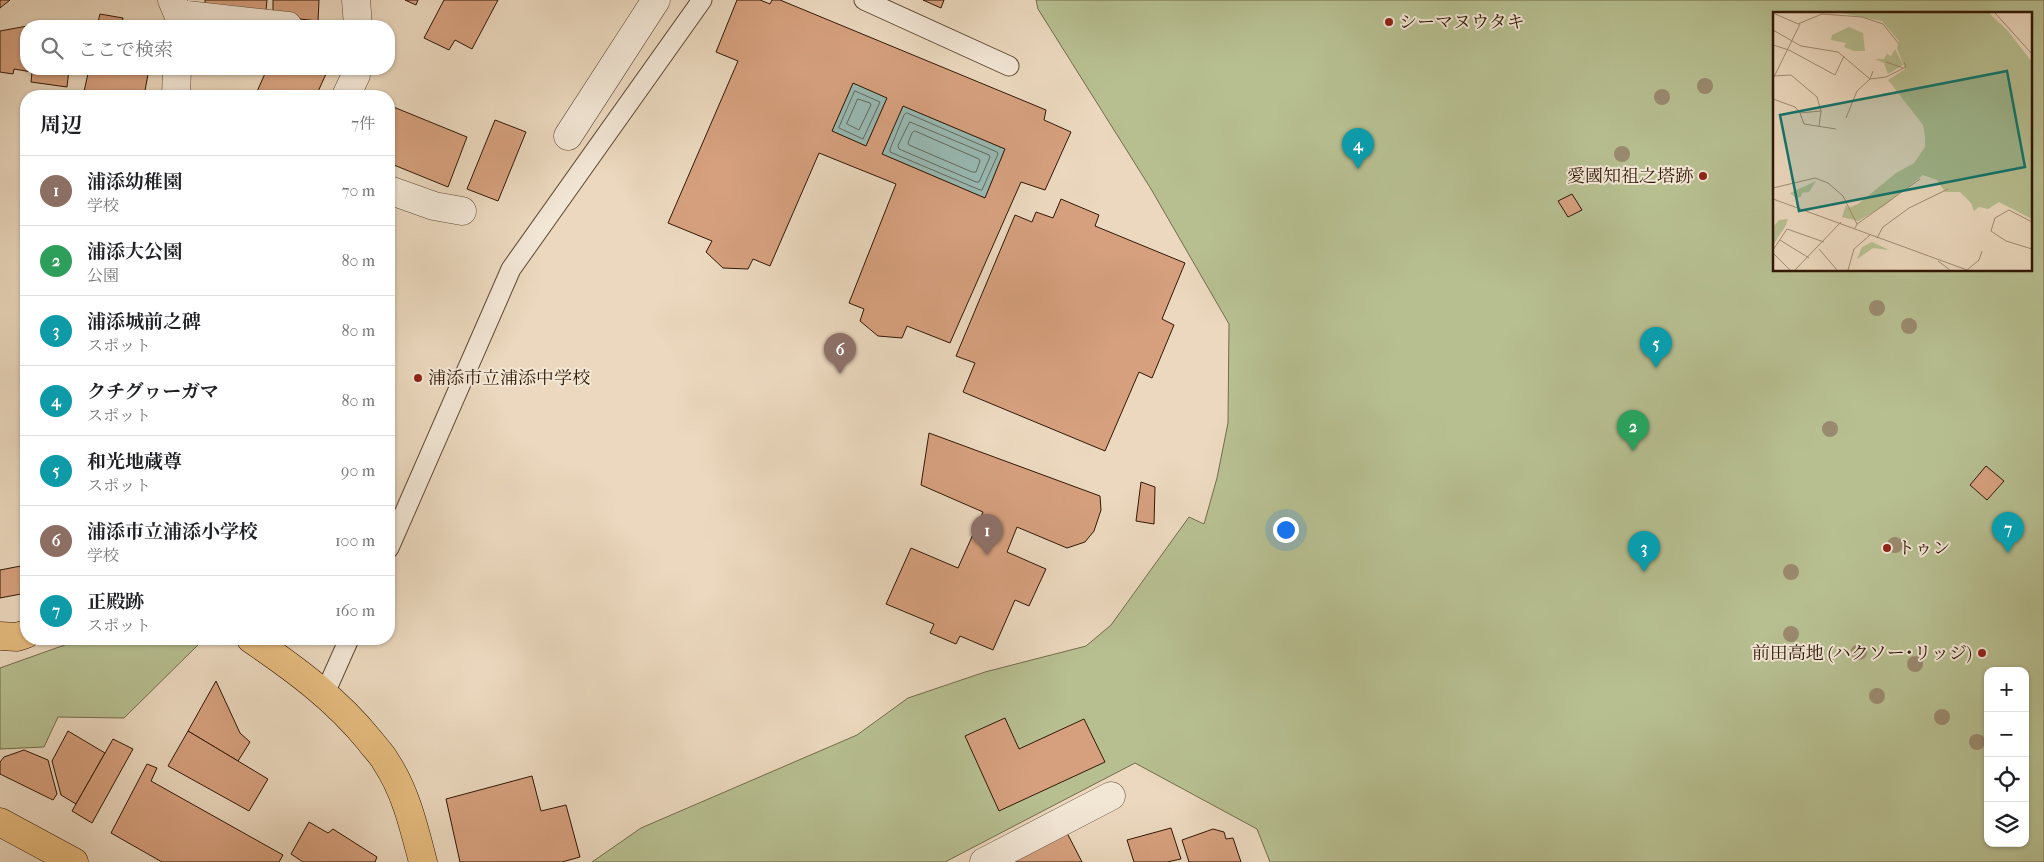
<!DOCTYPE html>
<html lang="ja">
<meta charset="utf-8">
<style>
body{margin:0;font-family:"IM FELL French Canon","Noto Serif JP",serif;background:#f2f2f2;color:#202124}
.controls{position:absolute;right:15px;bottom:15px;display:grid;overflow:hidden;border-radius:10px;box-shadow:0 1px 4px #0004}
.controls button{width:45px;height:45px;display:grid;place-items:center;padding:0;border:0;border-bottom:1px solid #e0e0e0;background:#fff;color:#202124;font:25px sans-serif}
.you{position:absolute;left:1285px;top:529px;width:18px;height:18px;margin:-12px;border:4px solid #fff;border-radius:50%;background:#1a73e8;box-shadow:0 0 0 8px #1a73e833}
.badge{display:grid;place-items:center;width:32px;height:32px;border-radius:50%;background:#d93025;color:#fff;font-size:16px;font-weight:700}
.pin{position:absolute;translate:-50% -41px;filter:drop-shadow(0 1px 2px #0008)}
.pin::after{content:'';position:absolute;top:26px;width:18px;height:15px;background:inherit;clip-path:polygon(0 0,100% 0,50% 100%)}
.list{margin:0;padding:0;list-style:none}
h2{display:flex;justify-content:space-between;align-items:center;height:65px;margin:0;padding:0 20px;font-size:21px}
h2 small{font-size:16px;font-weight:400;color:#757577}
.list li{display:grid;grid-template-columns:32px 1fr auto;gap:15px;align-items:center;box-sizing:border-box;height:70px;padding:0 20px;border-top:1px solid #e0e0e0}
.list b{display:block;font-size:19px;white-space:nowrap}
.list p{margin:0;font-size:16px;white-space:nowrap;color:#757577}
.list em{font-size:16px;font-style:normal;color:#757577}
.icon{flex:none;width:28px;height:28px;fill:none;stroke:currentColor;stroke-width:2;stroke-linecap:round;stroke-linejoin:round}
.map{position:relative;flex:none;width:2044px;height:862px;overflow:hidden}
.search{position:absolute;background:#fff;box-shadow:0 1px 4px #0004;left:20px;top:20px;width:375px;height:55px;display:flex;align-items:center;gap:12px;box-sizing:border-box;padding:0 18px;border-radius:20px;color:#757577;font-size:19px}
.panel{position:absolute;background:#fff;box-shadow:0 1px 4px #0004;left:20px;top:90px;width:375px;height:555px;border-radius:20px}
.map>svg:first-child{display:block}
.green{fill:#b7bf91;stroke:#746c4b;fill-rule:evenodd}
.water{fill:#98b9b3;stroke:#6e796d}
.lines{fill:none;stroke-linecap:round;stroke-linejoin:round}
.shore{stroke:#64685c;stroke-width:1}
.building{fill:#d6a07e;stroke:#301805;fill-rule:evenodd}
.service-casing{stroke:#5f4833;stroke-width:21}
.minor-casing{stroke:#5f4833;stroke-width:29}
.primary-casing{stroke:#301805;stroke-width:29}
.service{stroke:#f2e6d5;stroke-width:19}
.minor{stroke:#f2e6d5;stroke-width:28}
.primary{stroke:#e6bc7f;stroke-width:28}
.tree{fill:#9a8a6f}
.poi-dot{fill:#8f2418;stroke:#f2e6d5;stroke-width:2}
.labels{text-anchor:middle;stroke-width:4;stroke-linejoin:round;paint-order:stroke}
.poi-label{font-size:18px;fill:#301805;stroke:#f2e6d5;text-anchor:start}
.inset-road{fill:none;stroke:#a08b74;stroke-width:1}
.view{fill:#0f766e;fill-opacity:0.15;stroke:#0f766e;stroke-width:2.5}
.inset-edge{fill:none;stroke:#301805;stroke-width:2.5}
</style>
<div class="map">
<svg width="2044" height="862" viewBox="0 0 2044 862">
<rect width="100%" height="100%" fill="#ebd8be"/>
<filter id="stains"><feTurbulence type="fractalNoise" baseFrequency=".004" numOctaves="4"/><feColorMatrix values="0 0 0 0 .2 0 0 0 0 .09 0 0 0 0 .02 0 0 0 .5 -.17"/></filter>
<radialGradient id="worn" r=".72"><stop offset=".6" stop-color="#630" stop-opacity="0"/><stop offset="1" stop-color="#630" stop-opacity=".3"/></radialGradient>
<g class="green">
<path d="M 1036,0 L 2044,0 L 2044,862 L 1270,862 L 1257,829 L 1135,763 L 945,862 L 592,862 L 641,828 L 857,735 L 908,698 L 985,672 L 1086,646 L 1111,625 L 1189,517 L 1204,524 L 1217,478 L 1228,423 L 1229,324 L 1151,189 L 1038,9 ZM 1774,14 L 2030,14 L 2030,270 L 1774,270 ZM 1988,671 L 2025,671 L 2025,843 L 1988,843 Z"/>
<path d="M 106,639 L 199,639 L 200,643 L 124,718 L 58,717 L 44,747 L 0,749 L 0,668 L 73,642 Z"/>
</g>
<g class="water">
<path d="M 853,83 L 887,98 L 866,146 L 832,131 Z"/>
<path d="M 903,106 L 1005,149 L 985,198 L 882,154 Z"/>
</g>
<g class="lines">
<g class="shore">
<path d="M 855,91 L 880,102 L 863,139 L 839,128 Z"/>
<path d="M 858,99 L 870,103 L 871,105 L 859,130 L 847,124 Z"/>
<path d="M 907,113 L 997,152 L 998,154 L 982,190 L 980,190 L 890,152 L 890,149 L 904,115 Z"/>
<path d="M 910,122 L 989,155 L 990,157 L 979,182 L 976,182 L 899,149 L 898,146 Z"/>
<path d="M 915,131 L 979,159 L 980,161 L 976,172 L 972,172 L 909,145 L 908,143 L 912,133 Z"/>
</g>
</g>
<g class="building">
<path d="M 0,0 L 10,0 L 0,8 Z"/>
<path d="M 205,0 L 267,0 L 266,10 L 205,6 Z"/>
<path d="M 273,0 L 319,0 L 318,21 L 273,16 Z"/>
<path d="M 405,0 L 418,0 L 416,5 Z"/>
<path d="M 444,0 L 498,0 L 472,49 L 455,40 L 449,50 L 424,38 Z"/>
<path d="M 737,0 L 760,0 L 770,4 L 772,0 L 780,0 L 1046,110 L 1044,120 L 1071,132 L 1045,190 L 1021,182 L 950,343 L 907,326 L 902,338 L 878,336 L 860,321 L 864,309 L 849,303 L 896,184 L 819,153 L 770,266 L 753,259 L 748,269 L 723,268 L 706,252 L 712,241 L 668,223 L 738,61 L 716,52 ZM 853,83 L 887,98 L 866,146 L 832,131 ZM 903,106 L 1005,149 L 985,198 L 882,154 Z"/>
<path d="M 923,0 L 944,0 L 941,8 Z"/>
<path d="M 100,14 L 123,18 L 122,26 L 97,26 Z"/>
<path d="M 33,25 L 49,26 L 26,26 L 26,69 L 69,69 L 67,87 L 31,82 L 32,72 L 14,69 L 13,74 L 0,72 L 0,31 Z"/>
<path d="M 89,69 L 149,69 L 144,96 L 83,96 Z"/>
<path d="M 267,69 L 315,69 L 326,74 L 316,96 L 255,96 Z"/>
<path d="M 391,106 L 467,137 L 448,187 L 389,163 L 389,111 Z"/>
<path d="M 495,120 L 526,132 L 498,201 L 467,189 Z"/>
<path d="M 1572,194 L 1582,210 L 1568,217 L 1558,201 Z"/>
<path d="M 1061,199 L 1099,215 L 1095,226 L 1185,263 L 1162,319 L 1174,325 L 1152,378 L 1139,372 L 1105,451 L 963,392 L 975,363 L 956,356 L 1015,215 L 1032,222 L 1036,212 L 1053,218 Z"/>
<path d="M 929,433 L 1100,496 L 1101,510 L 1094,531 L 1085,542 L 1067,548 L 1017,527 L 1007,552 L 1046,569 L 1029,606 L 1015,600 L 993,650 L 960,636 L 956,644 L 930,633 L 934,624 L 886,604 L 911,548 L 958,568 L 983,512 L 921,485 Z"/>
<path d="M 1986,466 L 2004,481 L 1987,500 L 1970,485 Z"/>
<path d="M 1141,482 L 1155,487 L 1154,524 L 1136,521 Z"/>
<path d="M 26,565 L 26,593 L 0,598 L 0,570 Z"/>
<path d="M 216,681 L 240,733 L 250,742 L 238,761 L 188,731 Z"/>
<path d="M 1005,718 L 1019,749 L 1084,719 L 1105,762 L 999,811 L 965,736 Z"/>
<path d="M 68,731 L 105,753 L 76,804 L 61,795 L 52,761 Z"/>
<path d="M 188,731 L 268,779 L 249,811 L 168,766 Z"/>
<path d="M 113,739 L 133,749 L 92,823 L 72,811 Z"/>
<path d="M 24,750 L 48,760 L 57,794 L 53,800 L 0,774 L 0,762 L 4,757 Z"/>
<path d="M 147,764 L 157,768 L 151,781 L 283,855 L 279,862 L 162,862 L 111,833 Z"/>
<path d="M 532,776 L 541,811 L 566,805 L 580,857 L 562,862 L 460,862 L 446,799 Z"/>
<path d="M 309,822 L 328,833 L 333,829 L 377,857 L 375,862 L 303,862 L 291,854 Z"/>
<path d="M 1171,828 L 1181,859 L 1167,862 L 1134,862 L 1127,840 Z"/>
<path d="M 1213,829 L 1224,832 L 1226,839 L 1233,838 L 1241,862 L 1189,862 L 1182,840 Z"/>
<path d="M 1066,831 L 1082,862 L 1005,862 Z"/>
</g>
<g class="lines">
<g class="service-casing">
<g id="service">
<path d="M 864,0 L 1009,66"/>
<path d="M 389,548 L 511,269 L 702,0"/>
<path d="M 325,693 L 349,639"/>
</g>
</g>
<g class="minor-casing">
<g id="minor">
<path d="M 172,0 L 178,14 L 288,26"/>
<path d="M 356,0 L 358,26"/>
<path d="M 176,96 L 177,69"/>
<path d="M 346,96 L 356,75 L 356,69"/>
<path d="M 568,136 L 656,0"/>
<path d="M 389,190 L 434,206 L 462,211"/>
<path d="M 984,862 L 1111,796"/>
</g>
</g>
<g class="primary-casing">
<g id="primary">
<path d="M 0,636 L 17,637 L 26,634"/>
<path d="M 251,639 C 295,669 336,699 370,741 C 375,748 382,754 386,762 C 406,792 414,828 423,862"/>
<path d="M 0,822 L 74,862"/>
</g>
</g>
<use href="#service" class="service"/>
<use href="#minor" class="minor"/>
<use href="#primary" class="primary"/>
</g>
<g class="tree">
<circle cx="1705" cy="86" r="8"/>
<circle cx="1662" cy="97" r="8"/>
<circle cx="1622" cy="154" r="8"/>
<circle cx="1877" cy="308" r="8"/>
<circle cx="1909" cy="326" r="8"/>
<circle cx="1830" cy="429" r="8"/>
<circle cx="1895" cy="545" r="8"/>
<circle cx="1791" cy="572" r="8"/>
<circle cx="1791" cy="634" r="8"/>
<circle cx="1859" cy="652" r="8"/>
<circle cx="1915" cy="664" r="8"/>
<circle cx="1877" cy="696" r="8"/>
<circle cx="1942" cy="717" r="8"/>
<circle cx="1977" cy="742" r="8"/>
</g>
<g class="poi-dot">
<circle cx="1389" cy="22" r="5"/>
<circle cx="1703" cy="176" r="5"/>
<circle cx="418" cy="378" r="5"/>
<circle cx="1887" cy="548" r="5"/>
<circle cx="1982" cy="653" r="5"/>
</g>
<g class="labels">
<g class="poi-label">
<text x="1399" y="28">シーマヌウタキ</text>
<text x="1693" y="182" text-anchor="end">愛國知祖之塔跡</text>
<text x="428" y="384">浦添市立浦添中学校</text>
<text x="1897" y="554">トゥン</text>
<text x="1972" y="659" text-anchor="end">前田高地 (ハクソー･リッジ)</text>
</g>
</g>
<g transform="translate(1773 12)">
<rect width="259" height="259" fill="#ebd8be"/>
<path d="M 68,1 L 216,1 L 235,19 L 259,50 L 259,207 L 226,190 L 215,197 L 206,195 L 201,199 L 198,191 L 187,180 L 172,180 L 164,168 L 150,163 L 111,194 L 85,209 L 69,205 L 73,193 L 75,196 L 85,192 L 123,161 L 141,151 L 152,135 L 152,124 L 150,113 L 115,68 L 132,57 L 124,36 L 126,29 L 109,9 ZM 76,15 L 90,21 L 92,39 L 81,39 L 71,35 L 73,31 L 58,28 L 59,23 ZM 122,37 L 130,53 L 115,62 L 111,51 L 102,47 L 111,47 L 114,42 L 118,44 ZM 43,169 L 36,180 L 29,181 L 28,185 L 23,186 L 17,181 ZM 15,207 L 12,215 L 0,233 L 0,215 L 6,208 ZM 99,230 L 116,238 L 100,236 L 84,247 L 89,235 Z" fill="#b7bf91"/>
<path class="inset-road" d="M 0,1 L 25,12 L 49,2 L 89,5 L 110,12 L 126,32M 222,1 L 259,42M 0,18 L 28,34 L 65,40 L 97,67 L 113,65 L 133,55 L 131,50M 0,33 L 16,38 L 62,63 L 71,44M 113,50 L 130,56M 0,64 L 18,63 L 44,85 L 48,99 L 27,101 L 22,95 L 0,87M 1,65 L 27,12M 27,101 L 31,112 L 63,117M 73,106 L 84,79 L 97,67 L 100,59M 46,114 L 48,99M 0,176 L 42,166 L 55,171 L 70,184 L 84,212 L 82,216M 0,187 L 194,258M 259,210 L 236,198 L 222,206 L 218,219 L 233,229 L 259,237M 84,212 L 147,167M 104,226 L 110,215 L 136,196 L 175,177M 7,228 L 36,246M 46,237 L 64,258M 0,238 L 14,217 L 51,230M 0,241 L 17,258M 165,249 L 177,258M 22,258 L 68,210M 75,258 L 81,237 L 97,223M 194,258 L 206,248 L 209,239"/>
<path class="view" d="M 234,59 L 252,155 L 26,199 L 7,103 Z"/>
<rect width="259" height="259" class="inset-edge"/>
</g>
<rect width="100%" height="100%" filter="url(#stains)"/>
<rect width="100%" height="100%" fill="url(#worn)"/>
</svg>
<div class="controls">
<button>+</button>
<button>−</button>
<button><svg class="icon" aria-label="locate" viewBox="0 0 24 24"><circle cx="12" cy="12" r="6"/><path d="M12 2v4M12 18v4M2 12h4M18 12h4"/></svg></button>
<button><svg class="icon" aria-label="layers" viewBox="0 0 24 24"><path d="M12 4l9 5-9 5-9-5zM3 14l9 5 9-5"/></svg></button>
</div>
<div class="you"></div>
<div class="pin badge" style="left:987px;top:555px;background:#8d6e63">1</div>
<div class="pin badge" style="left:1633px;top:451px;background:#2e9e5b">2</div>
<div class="pin badge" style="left:1644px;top:572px;background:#0f9aa8">3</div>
<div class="pin badge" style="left:1358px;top:169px;background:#0f9aa8">4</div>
<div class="pin badge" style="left:1656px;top:368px;background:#0f9aa8">5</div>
<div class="pin badge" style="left:840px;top:374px;background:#8d6e63">6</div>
<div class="pin badge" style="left:2008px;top:553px;background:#0f9aa8">7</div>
<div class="search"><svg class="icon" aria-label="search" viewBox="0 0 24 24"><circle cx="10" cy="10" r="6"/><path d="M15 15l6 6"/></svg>ここで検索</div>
<section class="panel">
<h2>周辺<small>7件</small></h2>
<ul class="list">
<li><span class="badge" style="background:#8d6e63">1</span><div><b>浦添幼稚園</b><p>学校</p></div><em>70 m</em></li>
<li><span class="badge" style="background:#2e9e5b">2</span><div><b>浦添大公園</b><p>公園</p></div><em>80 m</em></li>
<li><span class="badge" style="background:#0f9aa8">3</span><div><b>浦添城前之碑</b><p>スポット</p></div><em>80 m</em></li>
<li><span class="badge" style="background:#0f9aa8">4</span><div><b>クチグヮーガマ</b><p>スポット</p></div><em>80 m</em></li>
<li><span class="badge" style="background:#0f9aa8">5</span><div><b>和光地蔵尊</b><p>スポット</p></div><em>90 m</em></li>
<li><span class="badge" style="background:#8d6e63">6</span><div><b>浦添市立浦添小学校</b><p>学校</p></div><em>100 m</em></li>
<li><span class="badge" style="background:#0f9aa8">7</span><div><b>正殿跡</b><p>スポット</p></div><em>160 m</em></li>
</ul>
</section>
</div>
